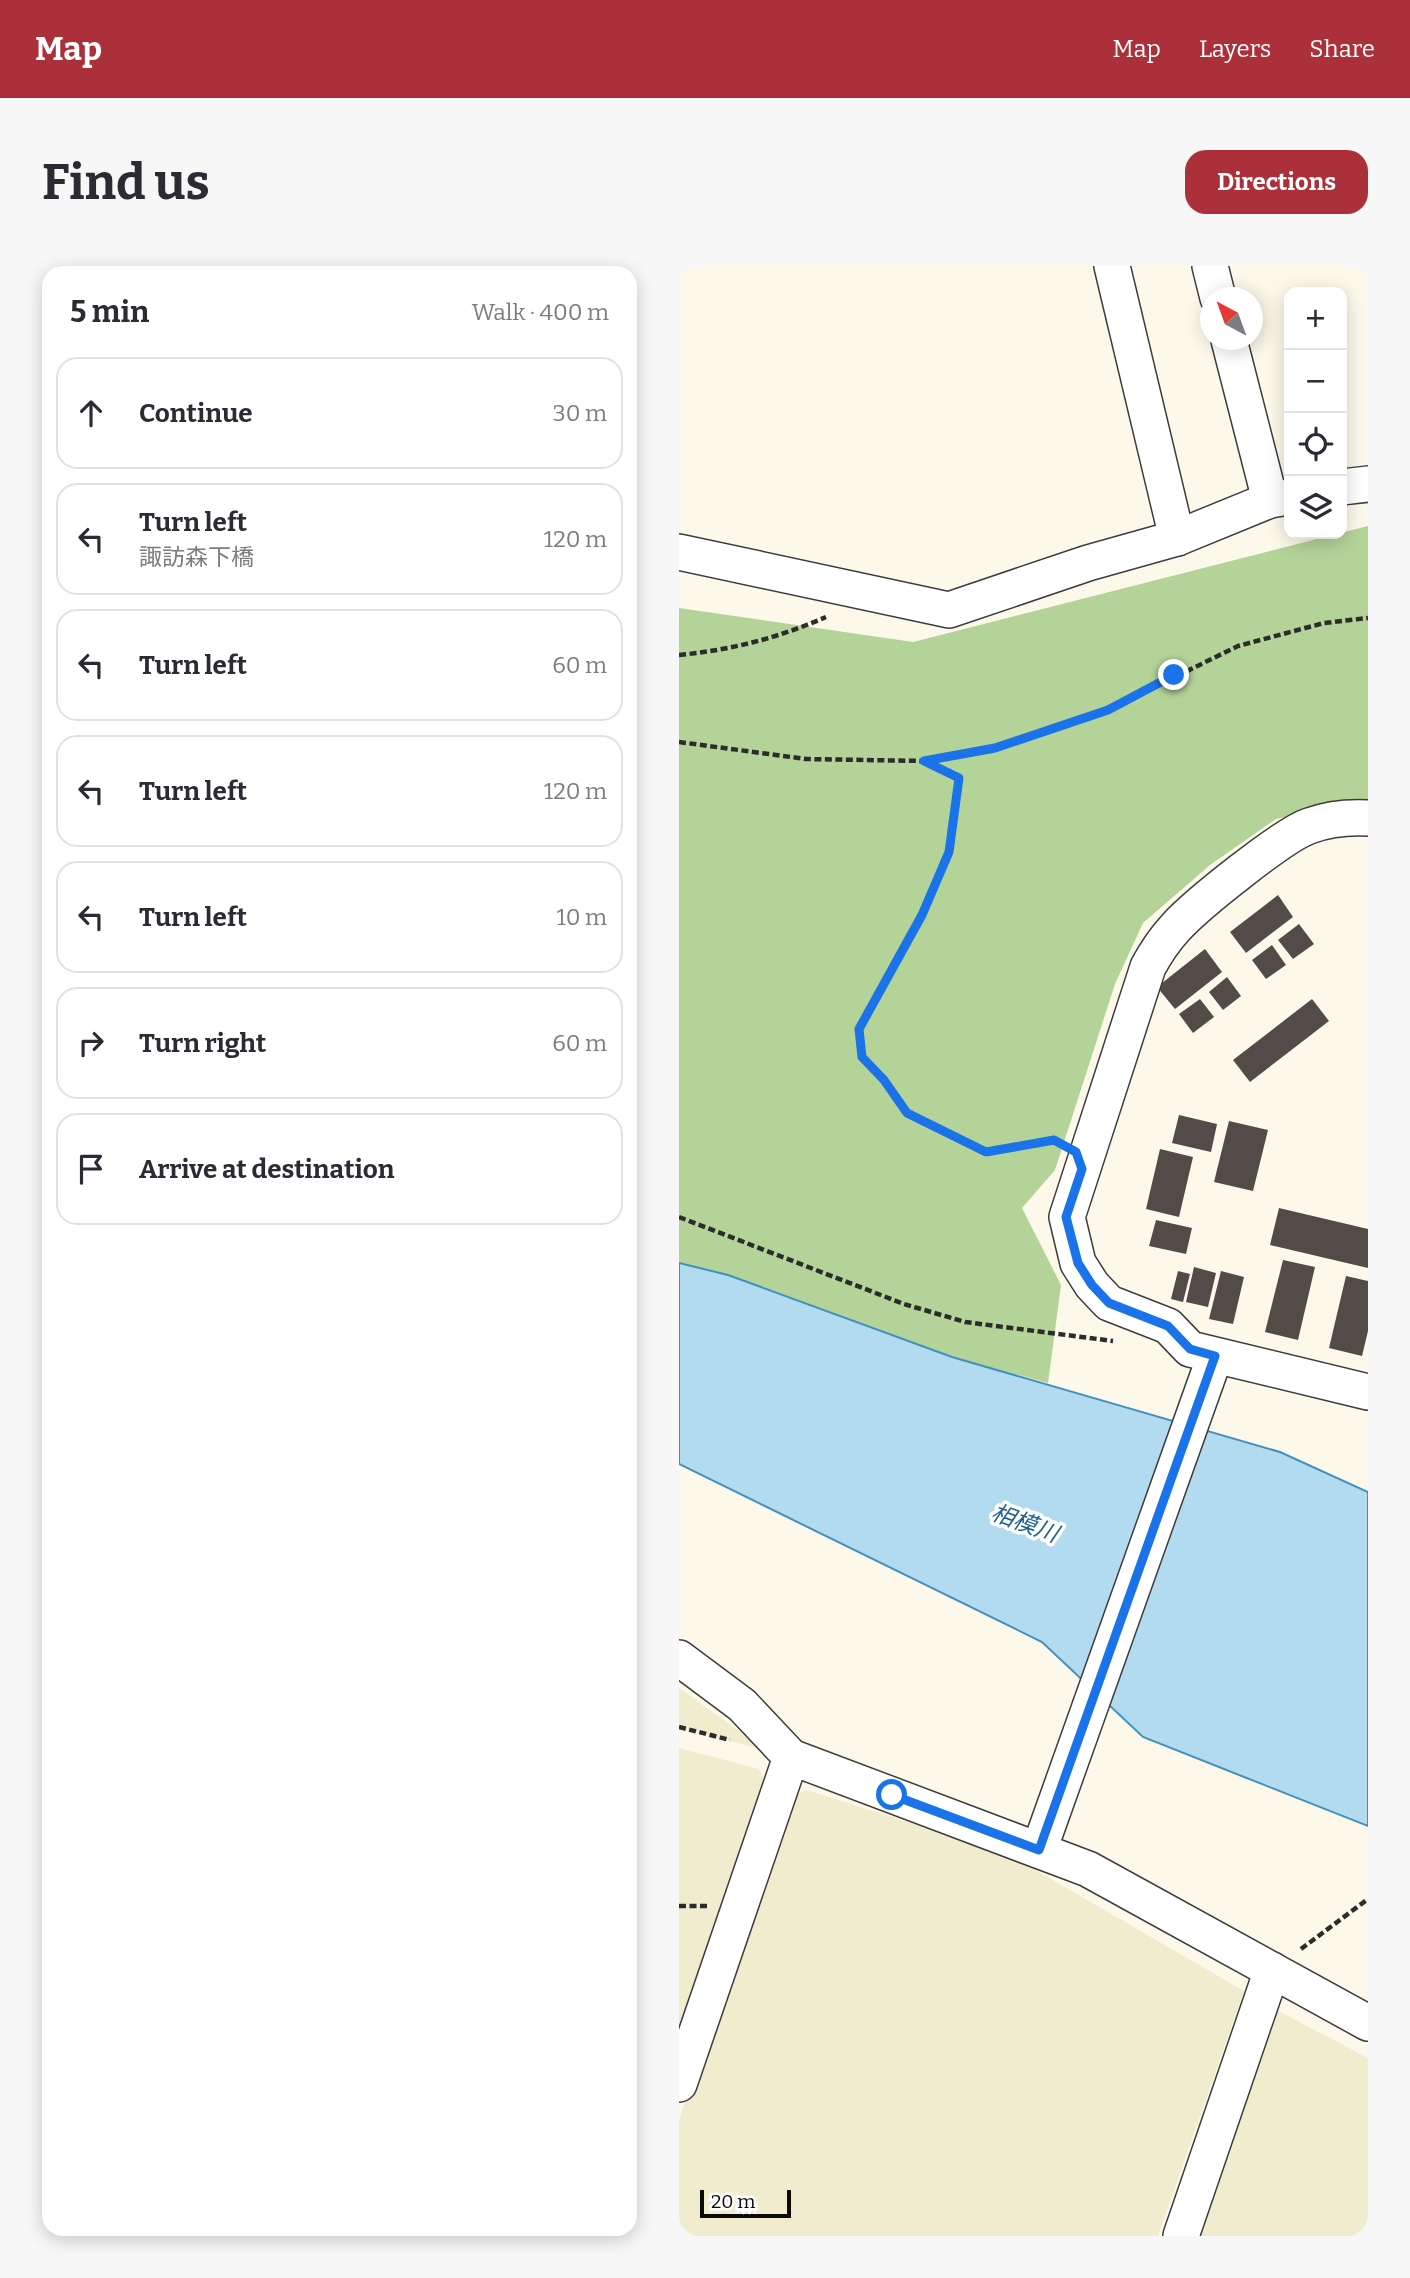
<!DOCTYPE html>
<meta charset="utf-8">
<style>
body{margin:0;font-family:Bitter,"Noto Sans JP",serif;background:#f7f7f7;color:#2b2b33}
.controls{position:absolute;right:21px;top:21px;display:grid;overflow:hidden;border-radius:14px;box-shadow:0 4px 18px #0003}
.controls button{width:63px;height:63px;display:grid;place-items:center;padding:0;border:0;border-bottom:2px solid #e1e1e2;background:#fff;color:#2b2b33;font:35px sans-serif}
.compass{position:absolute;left:521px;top:21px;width:63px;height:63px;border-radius:50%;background:#fff;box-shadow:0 4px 18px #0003;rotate:319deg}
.scale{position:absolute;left:21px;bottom:18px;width:91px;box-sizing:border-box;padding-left:7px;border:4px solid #0a0a0a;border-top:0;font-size:19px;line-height:24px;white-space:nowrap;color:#0a0a0a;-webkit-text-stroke:5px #fff;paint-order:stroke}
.stop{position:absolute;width:21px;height:21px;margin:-16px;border:5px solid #1a73e8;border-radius:50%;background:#fff}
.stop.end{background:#1a73e8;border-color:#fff;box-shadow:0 2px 7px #0008}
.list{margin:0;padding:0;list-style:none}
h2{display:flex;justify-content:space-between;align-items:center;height:91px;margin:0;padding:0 28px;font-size:30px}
h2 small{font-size:23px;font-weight:400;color:#7c7c81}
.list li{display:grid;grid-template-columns:46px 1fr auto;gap:21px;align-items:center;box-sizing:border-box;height:112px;margin:0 14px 14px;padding:0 14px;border:2px solid #e1e1e2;border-radius:21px}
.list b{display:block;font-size:26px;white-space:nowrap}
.list p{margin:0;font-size:23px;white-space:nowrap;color:#7c7c81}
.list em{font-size:23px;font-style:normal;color:#7c7c81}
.icon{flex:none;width:38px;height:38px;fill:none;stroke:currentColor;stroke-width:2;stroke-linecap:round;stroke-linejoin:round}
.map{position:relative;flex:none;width:689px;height:1970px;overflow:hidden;border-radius:21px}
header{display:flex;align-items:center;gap:42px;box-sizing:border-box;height:98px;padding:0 35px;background:#ac3039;color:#fff}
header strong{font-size:33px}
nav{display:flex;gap:38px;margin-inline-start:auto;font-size:24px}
.intro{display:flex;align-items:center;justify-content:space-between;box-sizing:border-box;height:168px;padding:0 42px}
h1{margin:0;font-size:49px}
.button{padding:18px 32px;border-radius:21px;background:#ac3039;color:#fff;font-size:24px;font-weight:700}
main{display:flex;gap:42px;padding:0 42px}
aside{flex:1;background:#fff;border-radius:21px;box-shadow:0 4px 18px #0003}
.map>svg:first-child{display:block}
.farmland{fill:#f0eccd}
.forest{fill:#b4d398}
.water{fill:#b3dbf0;stroke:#4190c0;stroke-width:2}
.building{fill:#524b48}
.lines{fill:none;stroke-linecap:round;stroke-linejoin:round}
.minor-casing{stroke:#3d3d3d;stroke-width:38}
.path{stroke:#2c2c2c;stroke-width:4.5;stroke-dasharray:7 3.5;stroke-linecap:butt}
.minor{stroke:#fff;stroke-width:35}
.route{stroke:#1a73e8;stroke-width:9}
.labels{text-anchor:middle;stroke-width:7;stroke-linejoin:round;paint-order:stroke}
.water-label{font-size:23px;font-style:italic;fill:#20628f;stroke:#fff}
</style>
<header>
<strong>Map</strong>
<nav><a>Map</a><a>Layers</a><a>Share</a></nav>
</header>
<div class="intro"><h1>Find us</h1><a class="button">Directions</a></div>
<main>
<aside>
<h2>5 min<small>Walk · 400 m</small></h2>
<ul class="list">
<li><svg class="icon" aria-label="ahead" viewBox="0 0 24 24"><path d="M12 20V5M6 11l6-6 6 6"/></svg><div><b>Continue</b></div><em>30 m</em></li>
<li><svg class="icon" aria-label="left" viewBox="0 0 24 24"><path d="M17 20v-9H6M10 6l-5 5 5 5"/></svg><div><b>Turn left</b><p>諏訪森下橋</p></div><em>120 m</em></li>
<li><svg class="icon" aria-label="left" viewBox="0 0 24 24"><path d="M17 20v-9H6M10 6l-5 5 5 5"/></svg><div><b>Turn left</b></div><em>60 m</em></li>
<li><svg class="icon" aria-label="left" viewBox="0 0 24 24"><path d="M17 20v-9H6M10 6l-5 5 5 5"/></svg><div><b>Turn left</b></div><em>120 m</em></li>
<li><svg class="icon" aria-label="left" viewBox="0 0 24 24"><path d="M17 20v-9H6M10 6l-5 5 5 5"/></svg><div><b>Turn left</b></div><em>10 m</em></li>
<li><svg class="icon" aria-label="right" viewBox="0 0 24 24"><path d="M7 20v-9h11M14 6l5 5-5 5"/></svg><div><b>Turn right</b></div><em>60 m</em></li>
<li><svg class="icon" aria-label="arrive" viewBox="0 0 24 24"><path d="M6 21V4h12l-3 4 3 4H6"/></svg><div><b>Arrive at destination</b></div></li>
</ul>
</aside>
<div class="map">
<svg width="689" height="1970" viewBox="0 0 689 1970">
<rect width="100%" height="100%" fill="#fdf9ea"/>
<g class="farmland">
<path d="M 0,1422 L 87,1484 L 0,1462 Z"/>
<path d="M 0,1482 L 80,1503 L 89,1522 L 0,1781 Z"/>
<path d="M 128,1524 L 329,1588 L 565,1725 L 479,1970 L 0,1970 L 0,1854 L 108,1531 Z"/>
<path d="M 594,1742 L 689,1792 L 689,1970 L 514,1970 Z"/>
</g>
<path class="forest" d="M 689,260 L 689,541 L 662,540 L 597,553 L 531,599 L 464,657 L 436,718 L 376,904 L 343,942 L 382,1019 L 369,1117 L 273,1091 L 49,1009 L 0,997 L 0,342 L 234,376 Z"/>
<path class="water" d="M 0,997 L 49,1009 L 273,1091 L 601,1186 L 689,1226 L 689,1560 L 464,1471 L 363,1376 L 0,1198 Z"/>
<g class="building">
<path d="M 599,629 L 614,651 L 567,687 L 551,666 Z"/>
<path d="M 620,658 L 635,678 L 614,693 L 599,674 Z"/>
<path d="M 593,679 L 607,699 L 587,713 L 573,694 Z"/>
<path d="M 526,683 L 543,706 L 496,743 L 478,721 Z"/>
<path d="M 548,711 L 562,730 L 544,744 L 530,726 Z"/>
<path d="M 521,733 L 535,751 L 514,767 L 500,748 Z"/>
<path d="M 633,733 L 650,755 L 571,816 L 554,794 Z"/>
<path d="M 500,849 L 538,858 L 532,886 L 493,877 Z"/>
<path d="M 550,855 L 589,864 L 574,925 L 535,916 Z"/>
<path d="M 481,883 L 514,891 L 500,951 L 467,943 Z"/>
<path d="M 600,942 L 689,963 L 689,1002 L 591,979 Z"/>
<path d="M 477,954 L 513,962 L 507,988 L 470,980 Z"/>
<path d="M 604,994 L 636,1001 L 619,1074 L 586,1066 Z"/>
<path d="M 515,1001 L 537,1007 L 529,1041 L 507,1036 Z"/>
<path d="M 499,1005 L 511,1008 L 504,1036 L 492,1033 Z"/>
<path d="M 542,1005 L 565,1011 L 554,1058 L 530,1053 Z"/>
<path d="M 667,1010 L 689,1015 L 689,1065 L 683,1090 L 650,1082 Z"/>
</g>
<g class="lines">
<g class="minor-casing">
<g id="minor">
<path d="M 433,0 L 498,272"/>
<path d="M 531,0 L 539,32"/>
<path d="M 550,74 L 591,234"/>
<path d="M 663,221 L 689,218"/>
<path d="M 0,286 L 270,344 L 409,297 L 498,272 L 591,234 L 610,231"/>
<path d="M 689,552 C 669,551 649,553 630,560 C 604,569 517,639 497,661 C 485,674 477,686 469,701 L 388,951 L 399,997 L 413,1019 L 430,1037 L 489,1060 L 511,1083 L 689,1126"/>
<path d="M 0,1392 L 63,1439 L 112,1491 L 409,1603 L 689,1757"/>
<path d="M 360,1584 L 536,1090"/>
<path d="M 0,1818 L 112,1491"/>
<path d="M 502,1970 L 593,1704"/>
</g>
</g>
<g class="path">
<path d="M 0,389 C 52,384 99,372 147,351"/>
<path d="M 0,476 L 127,493 L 245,495 L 316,482 L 429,444 L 559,380 L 645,357 L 689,352"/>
<path d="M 246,496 L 280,512 L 270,586 L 243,649 L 180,763 L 183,791 L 205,814 L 228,847 L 307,886 L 375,874 L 381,877"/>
<path d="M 0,951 L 225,1038 L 286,1056 L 434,1075"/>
<path d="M 0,1461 L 51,1474"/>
<path d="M 0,1640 L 29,1640"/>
<path d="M 622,1683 L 689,1633"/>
</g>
<use href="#minor" class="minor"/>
</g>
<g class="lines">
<path class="route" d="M 213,1529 L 360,1584 L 536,1090 L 511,1083 L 489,1060 L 430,1037 L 413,1019 L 399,997 L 387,951 L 403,903 L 397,886 L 375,874 L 307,886 L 228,847 L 205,814 L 183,791 L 180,763 L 243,649 L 270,586 L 280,512 L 245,495 L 316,482 L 429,444 L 495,409"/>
</g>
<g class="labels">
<g class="water-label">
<text transform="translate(346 1257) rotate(20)" y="8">相模川</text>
</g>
</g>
</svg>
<div class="controls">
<button>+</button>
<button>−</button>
<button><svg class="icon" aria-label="locate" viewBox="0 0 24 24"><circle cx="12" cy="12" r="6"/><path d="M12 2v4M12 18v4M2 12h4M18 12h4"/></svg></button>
<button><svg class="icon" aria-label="layers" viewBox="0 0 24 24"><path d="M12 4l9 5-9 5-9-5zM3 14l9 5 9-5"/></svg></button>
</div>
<svg class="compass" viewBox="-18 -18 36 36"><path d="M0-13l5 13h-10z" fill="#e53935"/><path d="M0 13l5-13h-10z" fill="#7c7c81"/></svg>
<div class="scale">20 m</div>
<div class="stop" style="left:213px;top:1529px"></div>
<div class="stop end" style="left:495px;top:409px"></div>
</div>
</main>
